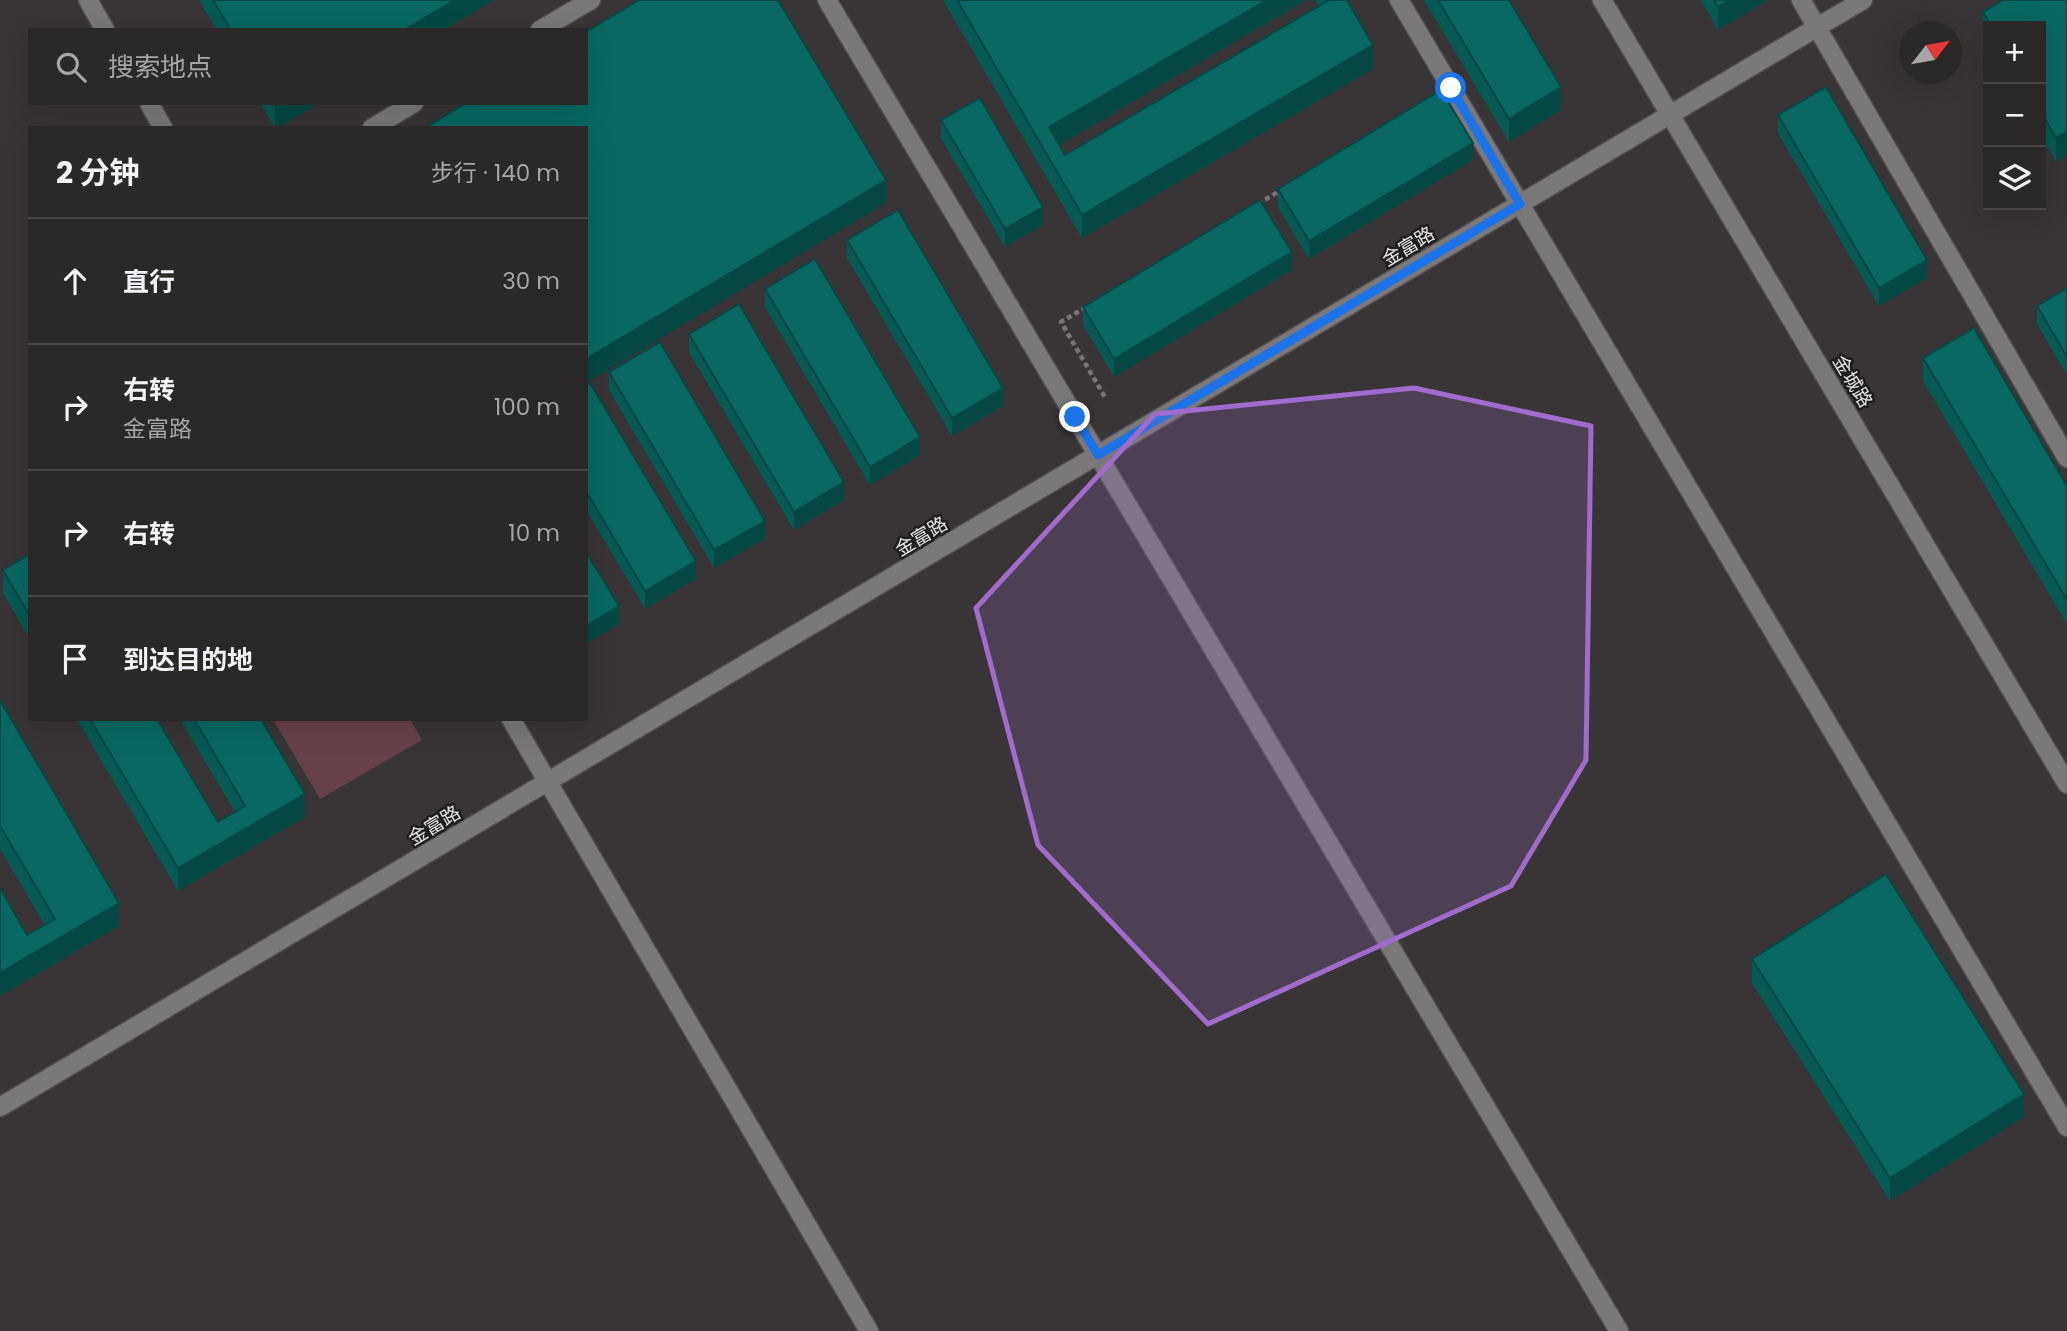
<!DOCTYPE html>
<html lang="zh">
<meta charset="utf-8">
<style>
body{margin:0;font-family:Poppins,"Noto Sans SC",sans-serif;background:#333030;color:#f1f3f6}
.controls{position:absolute;right:21px;top:21px;display:grid;overflow:hidden;border-radius:0px;box-shadow:0 7px 28px #0002}
.controls button{width:63px;height:63px;display:grid;place-items:center;padding:0;border:0;border-bottom:2px solid #474445;background:#2b2828;color:#f1f3f6;font:35px sans-serif}
.compass{position:absolute;left:1899px;top:21px;width:63px;height:63px;border-radius:50%;background:#2b2828;box-shadow:0 7px 28px #0002;rotate:59deg}
.stop{position:absolute;width:21px;height:21px;margin:-16px;border:5px solid #1a73e8;border-radius:50%;background:#fff}
.stop.end{background:#1a73e8;border-color:#fff;box-shadow:0 2px 7px #0008}
.list{margin:0;padding:0;list-style:none}
h2{display:flex;justify-content:space-between;align-items:center;height:91px;margin:0;padding:0 28px;font-size:30px}
h2 small{font-size:23px;font-weight:400;color:#a6a6a8}
.list li{display:grid;grid-template-columns:46px 1fr auto;gap:21px;align-items:center;box-sizing:border-box;height:126px;padding:0 28px;border-top:2px solid #474445}
.list b{display:block;font-size:26px;white-space:nowrap}
.list p{margin:0;font-size:23px;white-space:nowrap;color:#a6a6a8}
.list em{font-size:23px;font-style:normal;color:#a6a6a8}
.icon{flex:none;width:38px;height:38px;fill:none;stroke:currentColor;stroke-width:2;stroke-linecap:round;stroke-linejoin:round}
.map{position:relative;flex:none;width:2067px;height:1331px;overflow:hidden}
.search{position:absolute;background:#2b2828;box-shadow:0 7px 28px #0002;left:28px;top:28px;width:560px;height:77px;display:flex;align-items:center;gap:18px;box-sizing:border-box;padding:0 24px;border-radius:0px;color:#a6a6a8;font-size:26px}
.panel{position:absolute;background:#2b2828;box-shadow:0 7px 28px #0002;left:28px;top:126px;width:560px;height:595px;border-radius:0px}
.map>svg:first-child{display:block}
.green{fill:#664049}
.lines{fill:none;stroke-linecap:round;stroke-linejoin:round}
.minor-casing{stroke:#555152;stroke-width:21}
.path{stroke:#787475;stroke-width:4.5;stroke-dasharray:5 3.5;stroke-linecap:butt}
.minor{stroke:#7a7878;stroke-width:18}
.wall{fill:#075953}
.shaded-wall{fill:#064944}
.building{fill:#086861;stroke:#064944;stroke-width:2}
.route{stroke:#1a73e8;stroke-width:9}
.marked{fill:#a06ccc;fill-opacity:0.2;stroke:#a06ccc;stroke-width:5;stroke-linejoin:round}
.labels{text-anchor:middle;stroke-width:5;stroke-linejoin:round;paint-order:stroke}
.street-label{font-size:19px;fill:#e6e3e4;stroke:#1f1d1e}
</style>
<div class="map">
<svg width="2067" height="1331" viewBox="0 0 2067 1331">
<rect width="100%" height="100%" fill="#393536"/>
<path class="green" d="M 273,719 L 410,719 L 422,740 L 320,799 Z"/>
<g class="lines">
<g class="minor-casing">
<g id="minor">
<path d="M 88,0 L 105,30"/>
<path d="M 827,0 L 1619,1331"/>
<path d="M 1399,0 L 2067,1127"/>
<path d="M 1602,0 L 2067,784"/>
<path d="M 1801,0 L 2067,458"/>
<path d="M 540,30 L 591,0"/>
<path d="M 149,103 L 163,128"/>
<path d="M 372,128 L 414,103"/>
<path d="M 511,719 L 869,1331"/>
<path d="M 0,1107 L 1863,0"/>
</g>
</g>
<g class="path">
<path d="M 1258,204 L 1281,190"/>
<path d="M 1086,307 L 1061,322 L 1106,399"/>
</g>
<use href="#minor" class="minor"/>
</g>
<g class="wall">
<path d="M 199,0 L 494,0 L 444,30 L 217,30 Z"/>
<path d="M 943,0 L 1306,0 L 1059,145 L 1065,155 L 1319,6 L 1315,0 L 1347,0 L 1373,69 L 1082,238 Z"/>
<path d="M 1424,0 L 1509,0 L 1561,110 L 1509,142 Z"/>
<path d="M 1701,0 L 1768,0 L 1718,30 Z"/>
<path d="M 2067,0 L 2056,162 L 2041,135 L 2041,26 L 1988,26 L 1988,45 L 1983,35 L 1983,12 Z"/>
<path d="M 260,103 L 319,103 L 277,128 L 275,128 Z"/>
<path d="M 1778,115 L 1927,278 L 1879,306 L 1778,133 Z"/>
<path d="M 941,120 L 1043,225 L 1005,247 L 941,138 Z"/>
<path d="M 1473,160 L 1309,259 L 1278,207 L 1278,189 Z"/>
<path d="M 847,240 L 1003,406 L 952,436 L 847,258 Z"/>
<path d="M 1292,270 L 1114,377 L 1083,325 L 1083,307 Z"/>
<path d="M 2067,288 L 2067,375 L 2037,324 L 2037,306 Z"/>
<path d="M 765,289 L 920,455 L 870,485 L 765,307 Z"/>
<path d="M 689,334 L 844,500 L 794,530 L 689,352 Z"/>
<path d="M 1923,358 L 2067,486 L 2067,624 L 1923,381 Z"/>
<path d="M 609,372 L 765,539 L 714,568 L 609,390 Z"/>
<path d="M 586,385 L 696,579 L 645,609 L 586,509 Z"/>
<path d="M 30,554 L 30,639 L 3,593 L 3,570 Z"/>
<path d="M 0,700 L 119,926 L 0,996 L 0,888 L 27,935 L 45,925 L 0,849 Z"/>
<path d="M 77,719 L 157,719 L 218,822 L 235,812 L 180,719 L 261,719 L 305,817 L 178,891 Z"/>
<path d="M 1752,959 L 2024,1117 L 1890,1201 L 1752,983 Z"/>
</g>
<g class="shaded-wall">
<path d="M 455,0 L 494,0 L 444,30 L 404,30 Z"/>
<path d="M 1267,0 L 1306,0 L 1049,151 L 1049,127 Z"/>
<path d="M 1729,0 L 1768,0 L 1718,30 L 1718,7 Z"/>
<path d="M 1373,45 L 1373,69 L 1082,238 L 1082,215 Z"/>
<path d="M 1561,87 L 1561,110 L 1509,142 L 1509,119 Z"/>
<path d="M 280,103 L 319,103 L 277,128 L 275,128 L 275,106 Z"/>
<path d="M 2067,132 L 2067,155 L 2056,162 L 2056,138 Z"/>
<path d="M 1473,143 L 1473,160 L 1309,259 L 1309,241 Z"/>
<path d="M 886,180 L 886,203 L 586,383 L 586,359 Z"/>
<path d="M 1043,207 L 1043,225 L 1005,247 L 1005,229 Z"/>
<path d="M 1292,252 L 1292,270 L 1114,377 L 1114,359 Z"/>
<path d="M 1927,260 L 1927,278 L 1879,306 L 1879,288 Z"/>
<path d="M 1003,388 L 1003,406 L 952,436 L 952,418 Z"/>
<path d="M 920,437 L 920,455 L 870,485 L 870,467 Z"/>
<path d="M 844,482 L 844,500 L 794,530 L 794,512 Z"/>
<path d="M 765,521 L 765,539 L 714,568 L 714,550 Z"/>
<path d="M 696,561 L 696,579 L 645,609 L 645,591 Z"/>
<path d="M 619,606 L 619,624 L 586,644 L 586,626 Z"/>
<path d="M 305,794 L 305,817 L 178,891 L 178,868 Z"/>
<path d="M 119,903 L 119,926 L 0,996 L 0,973 Z"/>
<path d="M 2024,1094 L 2024,1117 L 1890,1201 L 1890,1178 Z"/>
</g>
<g class="building">
<path d="M 213,0 L 455,0 L 404,30 L 231,30 Z"/>
<path d="M 639,0 L 778,0 L 886,180 L 586,359 L 586,128 L 425,128 L 466,103 L 586,103 L 586,32 Z"/>
<path d="M 957,0 L 1267,0 L 1049,127 L 1065,155 L 1329,0 L 1347,0 L 1373,45 L 1082,215 Z"/>
<path d="M 1438,0 L 1509,0 L 1561,87 L 1509,119 Z"/>
<path d="M 1714,0 L 1729,0 L 1718,7 Z"/>
<path d="M 2003,0 L 2067,0 L 2067,132 L 2056,138 L 2041,112 L 2041,26 L 1991,26 L 1983,12 Z"/>
<path d="M 1826,87 L 1927,260 L 1879,288 L 1778,115 Z"/>
<path d="M 1441,90 L 1473,143 L 1309,241 L 1278,189 Z"/>
<path d="M 980,98 L 1043,207 L 1005,229 L 941,120 Z"/>
<path d="M 1260,200 L 1292,252 L 1114,359 L 1083,307 Z"/>
<path d="M 898,210 L 1003,388 L 952,418 L 847,240 Z"/>
<path d="M 815,259 L 920,437 L 870,467 L 765,289 Z"/>
<path d="M 2067,288 L 2067,357 L 2037,306 Z"/>
<path d="M 739,304 L 844,482 L 794,512 L 689,334 Z"/>
<path d="M 1974,328 L 2067,486 L 2067,600 L 1923,358 Z"/>
<path d="M 660,342 L 765,521 L 714,550 L 609,372 Z"/>
<path d="M 590,383 L 696,561 L 645,591 L 586,491 L 586,385 Z"/>
<path d="M 586,552 L 619,606 L 586,626 Z"/>
<path d="M 30,554 L 30,616 L 3,570 Z"/>
<path d="M 0,700 L 119,903 L 0,973 L 0,888 L 27,935 L 55,919 L 0,826 Z"/>
<path d="M 90,719 L 157,719 L 218,822 L 245,806 L 194,719 L 261,719 L 305,794 L 178,868 Z"/>
<path d="M 1886,874 L 2024,1094 L 1890,1178 L 1752,959 Z"/>
</g>
<g class="lines">
<path class="route" d="M 1075,417 L 1098,455 L 1520,204 L 1451,88"/>
</g>
<path class="marked" d="M 1414,388 L 1591,426 L 1586,760 L 1511,886 L 1208,1024 L 1038,845 L 976,608 L 1155,414 Z"/>
<g class="labels">
<g class="street-label">
<text transform="translate(1408 246) rotate(-31)" y="7">金富路</text>
<text transform="translate(1853 381) rotate(59)" y="7">金城路</text>
<text transform="translate(921 536) rotate(-31)" y="7">金富路</text>
<text transform="translate(434 825) rotate(-31)" y="7">金富路</text>
</g>
</g>
</svg>
<div class="controls">
<button>+</button>
<button>−</button>
<button><svg class="icon" aria-label="layers" viewBox="0 0 24 24"><path d="M12 4l9 5-9 5-9-5zM3 14l9 5 9-5"/></svg></button>
</div>
<svg class="compass" viewBox="-18 -18 36 36"><path d="M0-13l5 13h-10z" fill="#e53935"/><path d="M0 13l5-13h-10z" fill="#a6a6a8"/></svg>
<div class="stop" style="left:1451px;top:88px"></div>
<div class="stop end" style="left:1075px;top:417px"></div>
<div class="search"><svg class="icon" aria-label="search" viewBox="0 0 24 24"><circle cx="10" cy="10" r="6"/><path d="M15 15l6 6"/></svg>搜索地点</div>
<section class="panel">
<h2>2 分钟<small>步行 · 140 m</small></h2>
<ul class="list">
<li><svg class="icon" aria-label="ahead" viewBox="0 0 24 24"><path d="M12 20V5M6 11l6-6 6 6"/></svg><div><b>直行</b></div><em>30 m</em></li>
<li><svg class="icon" aria-label="right" viewBox="0 0 24 24"><path d="M7 20v-9h11M14 6l5 5-5 5"/></svg><div><b>右转</b><p>金富路</p></div><em>100 m</em></li>
<li><svg class="icon" aria-label="right" viewBox="0 0 24 24"><path d="M7 20v-9h11M14 6l5 5-5 5"/></svg><div><b>右转</b></div><em>10 m</em></li>
<li><svg class="icon" aria-label="arrive" viewBox="0 0 24 24"><path d="M6 21V4h12l-3 4 3 4H6"/></svg><div><b>到达目的地</b></div></li>
</ul>
</section>
</div>
